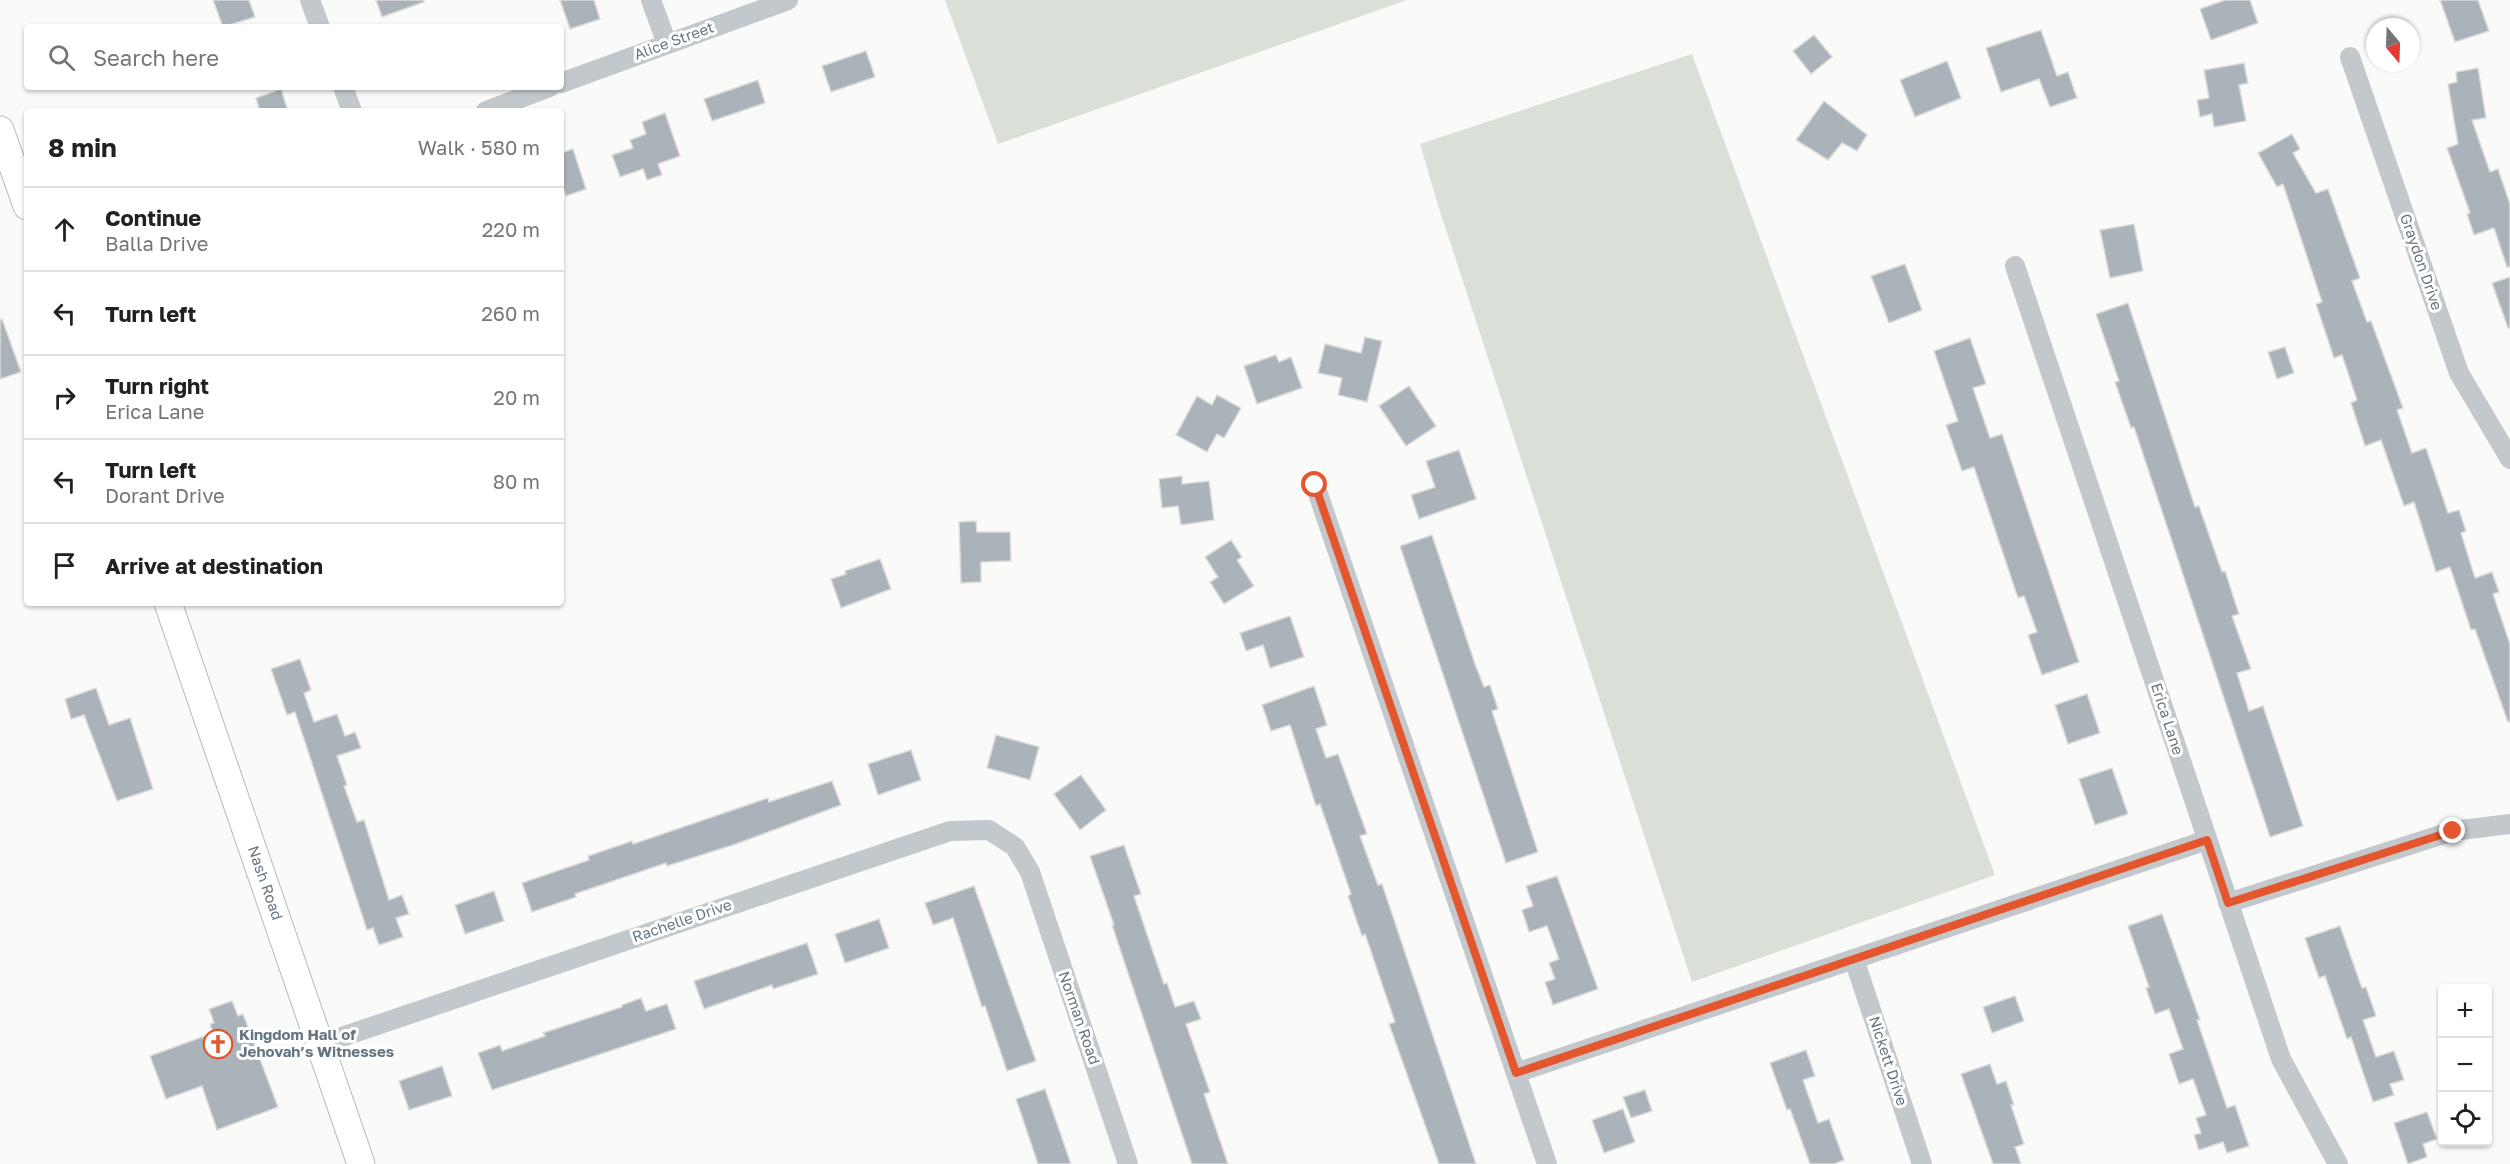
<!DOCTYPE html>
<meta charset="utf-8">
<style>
body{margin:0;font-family:"Golos Text",sans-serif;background:#f2f2f2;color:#202124}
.controls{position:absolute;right:18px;bottom:18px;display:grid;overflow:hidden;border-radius:6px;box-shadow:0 2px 4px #0004}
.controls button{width:54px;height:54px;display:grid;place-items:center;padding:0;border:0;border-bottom:2px solid #e0e0e0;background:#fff;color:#202124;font:30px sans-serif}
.compass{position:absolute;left:2366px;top:18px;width:54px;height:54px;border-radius:50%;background:#fff;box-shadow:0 2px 4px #0004;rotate:161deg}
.stop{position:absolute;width:18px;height:18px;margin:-14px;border:4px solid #e4572e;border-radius:50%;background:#fff}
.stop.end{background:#e4572e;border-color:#fff;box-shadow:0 2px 6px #0008}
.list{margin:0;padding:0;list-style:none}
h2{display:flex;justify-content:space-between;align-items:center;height:78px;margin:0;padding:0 24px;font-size:26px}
h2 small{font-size:20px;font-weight:400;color:#757577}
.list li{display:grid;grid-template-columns:39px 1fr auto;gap:18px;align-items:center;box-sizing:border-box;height:84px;padding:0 24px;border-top:2px solid #e0e0e0}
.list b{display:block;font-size:22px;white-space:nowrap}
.list p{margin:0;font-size:20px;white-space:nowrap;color:#757577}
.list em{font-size:20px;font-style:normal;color:#757577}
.icon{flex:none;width:33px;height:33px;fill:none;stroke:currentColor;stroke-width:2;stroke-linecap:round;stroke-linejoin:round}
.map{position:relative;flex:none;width:2510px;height:1164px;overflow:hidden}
.search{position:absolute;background:#fff;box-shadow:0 2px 4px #0004;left:24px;top:24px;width:540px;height:66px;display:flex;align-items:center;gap:15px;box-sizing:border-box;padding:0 21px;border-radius:6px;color:#757577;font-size:22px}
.panel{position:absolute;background:#fff;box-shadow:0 2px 4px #0004;left:24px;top:108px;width:540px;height:498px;border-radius:6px}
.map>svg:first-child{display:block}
.green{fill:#dadfd7}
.building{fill:#aab3b9;stroke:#dcdcda;stroke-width:1.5}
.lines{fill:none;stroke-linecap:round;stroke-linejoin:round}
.secondary-casing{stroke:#b3babf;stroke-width:29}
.minor{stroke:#c3c8cc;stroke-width:20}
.secondary{stroke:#fff;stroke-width:27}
.route{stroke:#e4572e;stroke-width:8}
.labels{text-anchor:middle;stroke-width:6;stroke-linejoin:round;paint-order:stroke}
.street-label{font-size:15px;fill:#657683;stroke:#fff}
.poi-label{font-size:15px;font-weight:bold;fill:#657683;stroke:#fff;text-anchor:start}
</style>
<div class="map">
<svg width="2510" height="1164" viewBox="0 0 2510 1164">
<rect width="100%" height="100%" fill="#fafaf8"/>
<g class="green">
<path d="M 945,0 L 1407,0 L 998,144 Z"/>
<path d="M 1692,54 L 1995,875 L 1692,982 L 1438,205 L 1420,144 Z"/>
</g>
<g class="building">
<path d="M 213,0 L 249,0 L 255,17 L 223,27 Z"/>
<path d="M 376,0 L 424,0 L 424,2 L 382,17 Z"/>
<path d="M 560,0 L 594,0 L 600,19 L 570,29 Z"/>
<path d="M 2225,0 L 2250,0 L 2258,23 L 2211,40 L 2200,9 Z"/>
<path d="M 2440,0 L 2478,0 L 2489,31 L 2455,42 Z"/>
<path d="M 2041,30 L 2057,76 L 2068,72 L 2077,98 L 2050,107 L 2039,79 L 2001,92 L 1986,48 Z"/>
<path d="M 1814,35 L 1832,57 L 1811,74 L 1793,51 Z"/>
<path d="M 866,51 L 875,77 L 831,92 L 822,66 Z"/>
<path d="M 1947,61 L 1961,98 L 1915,117 L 1900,80 Z"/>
<path d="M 2244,63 L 2248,83 L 2239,85 L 2246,121 L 2214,127 L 2212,114 L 2200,117 L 2197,100 L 2209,98 L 2204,70 Z"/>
<path d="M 2478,68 L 2486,118 L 2472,120 L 2490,172 L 2498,169 L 2510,204 L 2510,267 L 2507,267 L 2494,228 L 2474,235 L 2467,214 L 2470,213 L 2447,148 L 2458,144 L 2448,84 L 2457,82 L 2456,72 Z"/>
<path d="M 758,80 L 765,103 L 712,121 L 704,99 Z"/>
<path d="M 281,89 L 288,111 L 260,111 L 256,98 Z"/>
<path d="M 1824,101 L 1867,135 L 1857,151 L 1842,143 L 1828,160 L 1796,140 Z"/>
<path d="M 665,113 L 680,156 L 658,164 L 662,175 L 647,180 L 643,169 L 620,177 L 612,155 L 633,148 L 630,140 L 646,134 L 642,122 Z"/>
<path d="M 2292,134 L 2300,149 L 2293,153 L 2316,193 L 2328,189 L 2360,278 L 2352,281 L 2367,322 L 2371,321 L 2403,408 L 2397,410 L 2412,453 L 2426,448 L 2448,513 L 2459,510 L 2466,531 L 2461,533 L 2475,578 L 2492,572 L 2499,592 L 2493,594 L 2510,644 L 2510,722 L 2508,722 L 2475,629 L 2471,630 L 2450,567 L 2436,572 L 2414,502 L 2404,506 L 2381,440 L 2365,446 L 2351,403 L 2357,400 L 2342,355 L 2334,358 L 2316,304 L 2322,302 L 2283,184 L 2277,187 L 2258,153 Z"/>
<path d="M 573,149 L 586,189 L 566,196 L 561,182 L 561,153 Z"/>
<path d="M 2134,224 L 2143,271 L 2110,278 L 2100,230 Z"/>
<path d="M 1905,264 L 1922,310 L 1889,323 L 1871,276 Z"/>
<path d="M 2510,277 L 2510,328 L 2508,328 L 2492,283 Z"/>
<path d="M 2128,303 L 2195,507 L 2199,506 L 2222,572 L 2225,571 L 2239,614 L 2232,616 L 2251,669 L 2237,673 L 2249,711 L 2263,706 L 2303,826 L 2270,837 L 2134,427 L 2131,428 L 2115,382 L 2119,381 L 2096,314 Z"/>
<path d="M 2,319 L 21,372 L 0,379 L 0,320 Z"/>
<path d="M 1365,337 L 1382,341 L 1367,402 L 1338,395 L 1342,378 L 1318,373 L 1325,344 L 1361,353 Z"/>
<path d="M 1970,338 L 1986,384 L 1973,388 L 1990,438 L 2002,434 L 2079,662 L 2042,675 L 2028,635 L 2037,632 L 2024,596 L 2018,598 L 1974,467 L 1962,471 L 1946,425 L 1958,421 L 1934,351 Z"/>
<path d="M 2285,347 L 2294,373 L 2277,379 L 2268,352 Z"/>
<path d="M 1276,355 L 1279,362 L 1291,357 L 1302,388 L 1257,404 L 1244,366 Z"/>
<path d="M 1409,386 L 1436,426 L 1406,446 L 1379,406 Z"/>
<path d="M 1217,395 L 1241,408 L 1224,438 L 1217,434 L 1207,452 L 1176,435 L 1197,396 L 1212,405 Z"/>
<path d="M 1459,450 L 1476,499 L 1419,519 L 1411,495 L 1435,487 L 1426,461 Z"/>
<path d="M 1182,476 L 1182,484 L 1209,481 L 1214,520 L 1181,525 L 1178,506 L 1162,508 L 1159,479 Z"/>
<path d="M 976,521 L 977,532 L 1010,532 L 1011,561 L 981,562 L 981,582 L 961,583 L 959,522 Z"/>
<path d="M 1432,535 L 1475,664 L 1484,687 L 1490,685 L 1498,709 L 1492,711 L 1538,852 L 1506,863 L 1400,546 Z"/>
<path d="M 1231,540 L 1242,557 L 1237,560 L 1254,586 L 1224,604 L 1210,582 L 1218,577 L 1205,557 Z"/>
<path d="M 880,559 L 891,589 L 841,608 L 831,579 L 846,574 L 845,571 Z"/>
<path d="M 1290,616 L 1304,657 L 1270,668 L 1263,645 L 1246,651 L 1240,633 Z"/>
<path d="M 300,659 L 311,690 L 304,693 L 314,722 L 337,714 L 345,736 L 355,732 L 361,748 L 337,756 L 347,785 L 344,786 L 357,822 L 364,820 L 389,900 L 402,895 L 409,914 L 396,918 L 403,937 L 379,945 L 373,928 L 367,930 L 295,712 L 287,715 L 271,669 Z"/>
<path d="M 1314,686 L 1327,725 L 1316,729 L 1326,758 L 1338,754 L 1367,834 L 1360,836 L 1378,885 L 1382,884 L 1476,1164 L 1439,1164 L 1389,1024 L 1395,1022 L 1365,934 L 1362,936 L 1348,896 L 1351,894 L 1320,804 L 1316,806 L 1290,725 L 1271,731 L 1262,705 Z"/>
<path d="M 96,688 L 109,725 L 130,718 L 153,789 L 117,801 L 84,715 L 71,719 L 65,699 Z"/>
<path d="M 2087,694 L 2100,733 L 2068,744 L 2055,705 Z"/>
<path d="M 996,735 L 1039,747 L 1030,780 L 987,768 Z"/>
<path d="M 911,750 L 921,780 L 878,795 L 868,764 Z"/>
<path d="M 2112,768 L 2128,814 L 2095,825 L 2079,779 Z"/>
<path d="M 1081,775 L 1106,810 L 1080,830 L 1054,794 Z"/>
<path d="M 832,781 L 841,805 L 736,844 L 667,866 L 666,863 L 575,894 L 576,897 L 532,912 L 522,883 L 589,860 L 588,856 L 632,841 L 633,844 L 768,798 L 769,802 Z"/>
<path d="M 1124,845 L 1141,894 L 1134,896 L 1164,984 L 1167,983 L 1175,1007 L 1194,1001 L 1201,1019 L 1186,1024 L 1210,1092 L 1204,1094 L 1228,1164 L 1192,1164 L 1112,925 L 1114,925 L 1090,856 Z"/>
<path d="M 1557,876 L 1598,989 L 1553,1005 L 1545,982 L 1555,979 L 1549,963 L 1559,959 L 1547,926 L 1529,932 L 1522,910 L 1533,906 L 1526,886 Z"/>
<path d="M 974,886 L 1036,1061 L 1007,1071 L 985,1006 L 982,1007 L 953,918 L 933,925 L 925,903 Z"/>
<path d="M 494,891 L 504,921 L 465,934 L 455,905 Z"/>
<path d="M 2162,914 L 2200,1020 L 2197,1020 L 2227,1108 L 2235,1105 L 2249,1146 L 2227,1153 L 2223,1142 L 2199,1150 L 2194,1135 L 2201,1133 L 2196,1118 L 2206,1115 L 2193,1079 L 2179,1084 L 2169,1054 L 2183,1049 L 2169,1009 L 2155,1014 L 2146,988 L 2149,987 L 2128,926 Z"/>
<path d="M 879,919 L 889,948 L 845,963 L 835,934 Z"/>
<path d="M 2340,926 L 2362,988 L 2366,987 L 2376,1016 L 2363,1020 L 2376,1057 L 2394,1051 L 2404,1080 L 2390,1084 L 2394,1095 L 2373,1102 L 2351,1037 L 2347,1039 L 2325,976 L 2319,978 L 2305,938 Z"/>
<path d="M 807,943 L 818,974 L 773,989 L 772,985 L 704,1009 L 694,981 Z"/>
<path d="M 2015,996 L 2024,1021 L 1992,1033 L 1983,1007 Z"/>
<path d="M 641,998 L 646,1011 L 667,1004 L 676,1029 L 492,1090 L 478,1053 L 500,1045 L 502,1051 L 545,1036 L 543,1033 L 622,1007 L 622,1005 Z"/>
<path d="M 232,1001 L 238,1016 L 243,1014 L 278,1107 L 217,1130 L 202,1086 L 166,1099 L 150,1056 L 213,1033 L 210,1024 L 214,1023 L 209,1009 Z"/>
<path d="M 1806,1050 L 1815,1076 L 1803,1080 L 1818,1123 L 1829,1119 L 1844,1160 L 1834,1164 L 1810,1164 L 1790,1109 L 1787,1110 L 1770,1063 Z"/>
<path d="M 1990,1064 L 1997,1084 L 2006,1081 L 2014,1105 L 2011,1105 L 2024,1144 L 2015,1147 L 2021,1164 L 1993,1164 L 1961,1074 Z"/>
<path d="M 442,1066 L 452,1096 L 409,1110 L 399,1081 Z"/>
<path d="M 1045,1089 L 1071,1164 L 1038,1164 L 1016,1099 Z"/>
<path d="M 1645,1090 L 1652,1111 L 1631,1118 L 1623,1097 Z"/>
<path d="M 1623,1109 L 1635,1142 L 1604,1153 L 1592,1120 Z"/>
<path d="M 2427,1112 L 2437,1139 L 2423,1144 L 2427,1157 L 2408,1164 L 2394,1123 Z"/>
</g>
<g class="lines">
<g class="secondary-casing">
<g id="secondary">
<path d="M 0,130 L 27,206"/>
<path d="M 168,603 L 361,1164"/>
</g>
</g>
<g class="minor">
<path d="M 310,0 L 320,27"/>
<path d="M 651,0 L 667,44"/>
<path d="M 2350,57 L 2459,373 L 2510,459"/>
<path d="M 561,83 L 788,0"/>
<path d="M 343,87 L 352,111"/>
<path d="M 486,111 L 550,87"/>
<path d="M 2015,266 L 2281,1059 L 2338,1164"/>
<path d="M 1315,485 L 1547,1164"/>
<path d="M 2228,903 L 2453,831 L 2510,824"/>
<path d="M 1854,959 L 1922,1164"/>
<path d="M 321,1044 L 950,831 L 989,830 L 1015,847 L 1030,872 L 1128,1164"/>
<path d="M 1516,1073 L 2207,840"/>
</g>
<use href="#secondary" class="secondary"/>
</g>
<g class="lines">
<path class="route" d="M 1315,485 L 1516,1073 L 2207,840 L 2228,903 L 2453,831"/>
</g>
<defs>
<g id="church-ring" transform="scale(1.5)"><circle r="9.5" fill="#fff" stroke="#e4572e" stroke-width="1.5"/><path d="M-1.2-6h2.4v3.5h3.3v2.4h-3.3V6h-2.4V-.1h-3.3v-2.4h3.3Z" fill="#e4572e"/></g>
</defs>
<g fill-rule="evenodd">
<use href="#church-ring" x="218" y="1044"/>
</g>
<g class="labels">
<g class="street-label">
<text transform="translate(674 41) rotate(-20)" y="5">Alice Street</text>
<text transform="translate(2421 262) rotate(71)" y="5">Graydon Drive</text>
<text transform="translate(2167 719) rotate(72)" y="5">Erica Lane</text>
<text transform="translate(265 883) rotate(71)" y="5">Nash Road</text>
<text transform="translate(682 921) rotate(-19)" y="5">Rachelle Drive</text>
<text transform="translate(1079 1018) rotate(71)" y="5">Norman Road</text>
<text transform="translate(1888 1061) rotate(72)" y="5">Nickett Drive</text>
</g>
<g class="poi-label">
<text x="239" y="1040">Kingdom Hall of<tspan x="239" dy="17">Jehovah’s Witnesses</tspan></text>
</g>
</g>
</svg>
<div class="controls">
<button>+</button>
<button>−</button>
<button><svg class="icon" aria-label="locate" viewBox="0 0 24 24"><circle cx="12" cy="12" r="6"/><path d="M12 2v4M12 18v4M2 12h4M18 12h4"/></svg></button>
</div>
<svg class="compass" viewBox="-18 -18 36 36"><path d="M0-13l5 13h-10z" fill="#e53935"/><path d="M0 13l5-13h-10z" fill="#757577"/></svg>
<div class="stop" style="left:1315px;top:485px"></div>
<div class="stop end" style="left:2453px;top:831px"></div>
<div class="search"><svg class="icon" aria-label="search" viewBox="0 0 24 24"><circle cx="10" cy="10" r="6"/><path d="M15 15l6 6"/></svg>Search here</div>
<section class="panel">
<h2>8 min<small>Walk · 580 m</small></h2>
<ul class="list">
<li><svg class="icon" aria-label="ahead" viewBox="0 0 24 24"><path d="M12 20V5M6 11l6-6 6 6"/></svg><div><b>Continue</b><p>Balla Drive</p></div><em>220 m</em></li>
<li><svg class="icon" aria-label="left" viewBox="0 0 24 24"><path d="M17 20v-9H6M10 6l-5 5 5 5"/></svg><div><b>Turn left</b></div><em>260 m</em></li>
<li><svg class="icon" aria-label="right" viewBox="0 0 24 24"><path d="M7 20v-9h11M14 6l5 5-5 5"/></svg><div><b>Turn right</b><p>Erica Lane</p></div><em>20 m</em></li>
<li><svg class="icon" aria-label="left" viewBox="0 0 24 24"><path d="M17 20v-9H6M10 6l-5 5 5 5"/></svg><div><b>Turn left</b><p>Dorant Drive</p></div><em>80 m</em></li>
<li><svg class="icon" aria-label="arrive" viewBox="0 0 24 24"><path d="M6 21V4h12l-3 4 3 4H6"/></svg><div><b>Arrive at destination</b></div></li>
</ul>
</section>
</div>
